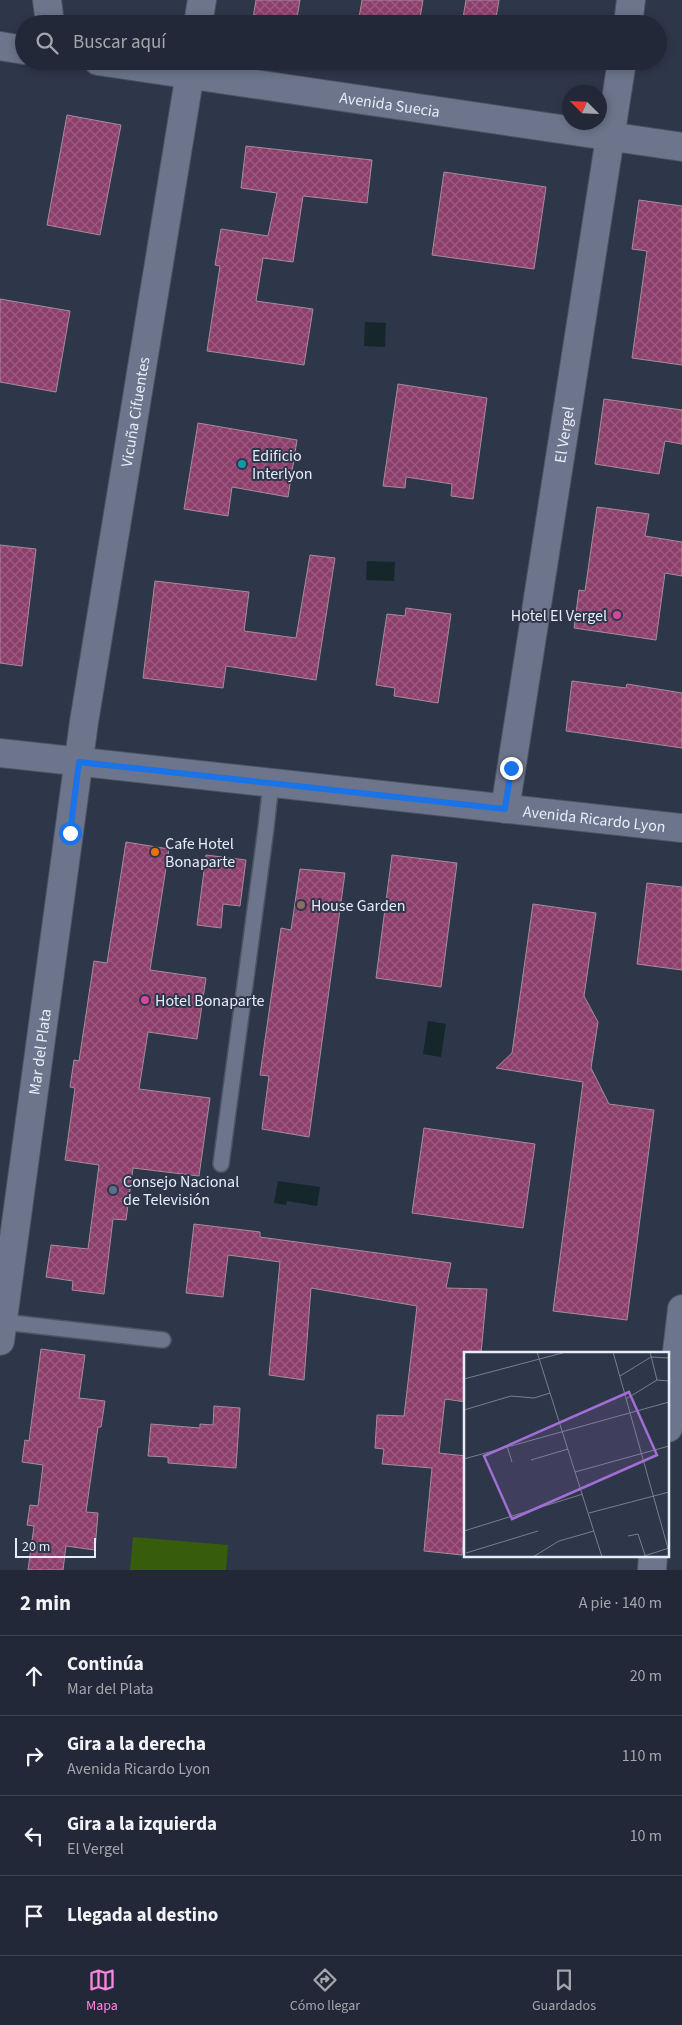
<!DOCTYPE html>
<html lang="es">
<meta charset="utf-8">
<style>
body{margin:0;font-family:"Source Sans 3",sans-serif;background:#2a303f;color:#f1f3f6}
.compass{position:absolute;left:562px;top:85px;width:45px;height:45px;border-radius:50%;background:#222837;box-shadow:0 2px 8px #0003;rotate:294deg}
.scale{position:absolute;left:15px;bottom:12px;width:81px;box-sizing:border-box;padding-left:5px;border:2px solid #e7ecf9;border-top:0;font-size:14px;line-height:18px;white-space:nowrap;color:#e7ecf9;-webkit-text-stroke:4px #2e3649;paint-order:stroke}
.stop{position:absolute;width:15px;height:15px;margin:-11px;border:4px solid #1a73e8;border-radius:50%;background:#fff}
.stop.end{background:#1a73e8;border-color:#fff;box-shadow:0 1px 5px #0008}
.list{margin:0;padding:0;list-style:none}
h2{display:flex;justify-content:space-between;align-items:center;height:65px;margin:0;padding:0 20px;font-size:21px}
h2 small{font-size:16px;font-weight:400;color:#a2a6ad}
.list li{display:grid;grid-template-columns:32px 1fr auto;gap:15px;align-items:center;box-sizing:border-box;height:80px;padding:0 20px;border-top:1px solid #3f4452}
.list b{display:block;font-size:19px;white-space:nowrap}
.list p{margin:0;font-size:16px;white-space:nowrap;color:#a2a6ad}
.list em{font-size:16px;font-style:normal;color:#a2a6ad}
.icon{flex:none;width:28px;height:28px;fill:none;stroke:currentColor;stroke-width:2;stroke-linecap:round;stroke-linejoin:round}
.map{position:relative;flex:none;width:682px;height:1570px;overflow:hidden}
.search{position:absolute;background:#222837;box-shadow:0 2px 8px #0003;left:15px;right:15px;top:15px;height:55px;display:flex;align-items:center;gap:12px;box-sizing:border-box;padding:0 18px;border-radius:28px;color:#a2a6ad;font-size:19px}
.sheet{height:385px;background:#222837}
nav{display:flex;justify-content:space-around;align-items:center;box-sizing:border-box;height:70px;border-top:1px solid #3f4452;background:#222837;font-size:14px;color:#a2a6ad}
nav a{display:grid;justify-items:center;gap:2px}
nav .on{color:#ff85de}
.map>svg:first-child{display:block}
.pitch{fill:#375d0c}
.water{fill:#15272a}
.building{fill:url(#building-cross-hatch);stroke:#a58c99}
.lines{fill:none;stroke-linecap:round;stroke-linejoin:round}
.lane-casing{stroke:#4c5464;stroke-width:18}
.street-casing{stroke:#4c5464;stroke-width:30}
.secondary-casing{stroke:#4c5464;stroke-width:30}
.lane{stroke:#6c758b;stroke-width:15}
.street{stroke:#6c758b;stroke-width:28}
.secondary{stroke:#6c758b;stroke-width:28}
.route{stroke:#1a73e8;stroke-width:6}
.culture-dot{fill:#0f9aa8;stroke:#2e3649;stroke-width:2}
.hotel-dot{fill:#d1479c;stroke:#2e3649;stroke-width:2}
.food-dot{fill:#e8710a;stroke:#2e3649;stroke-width:2}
.education-dot{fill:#8d6e63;stroke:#2e3649;stroke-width:2}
.service-dot{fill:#5c6f8a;stroke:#2e3649;stroke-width:2}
.labels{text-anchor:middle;stroke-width:4;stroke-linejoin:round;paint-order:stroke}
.street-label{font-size:16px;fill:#e7ecf9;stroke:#2e3649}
.poi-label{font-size:16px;fill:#e7ecf9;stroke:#2e3649;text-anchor:start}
.inset-road{fill:none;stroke:#787f8f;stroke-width:1}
.view{fill:#a16fd3;fill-opacity:0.15;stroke:#a16fd3;stroke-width:2.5}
.inset-edge{fill:none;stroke:#e7ecf9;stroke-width:2.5}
</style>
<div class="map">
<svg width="682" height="1570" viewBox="0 0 682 1570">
<defs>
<pattern id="building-cross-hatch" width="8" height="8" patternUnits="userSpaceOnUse" patternTransform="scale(1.25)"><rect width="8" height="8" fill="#8d3f6c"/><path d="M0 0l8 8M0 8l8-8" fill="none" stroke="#9d5b82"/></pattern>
</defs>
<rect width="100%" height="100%" fill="#2e3649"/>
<path class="pitch" d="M 133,1537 L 228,1545 L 226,1570 L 130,1570 Z"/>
<g class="water">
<path d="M 365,322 L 386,323 L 385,347 L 364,346 Z"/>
<path d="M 367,561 L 395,562 L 394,581 L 366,580 Z"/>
<path d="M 428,1021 L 446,1024 L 441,1057 L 423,1054 Z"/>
<path d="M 278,1181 L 320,1187 L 317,1206 L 287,1201 L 286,1205 L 274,1203 Z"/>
</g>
<g class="building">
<path d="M 256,0 L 300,0 L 296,24 L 252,24 Z"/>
<path d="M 362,0 L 423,0 L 419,24 L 358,24 Z"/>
<path d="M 466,0 L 499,0 L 495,24 L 462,24 Z"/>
<path d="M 67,115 L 121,125 L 100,235 L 47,225 Z"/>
<path d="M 246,146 L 372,160 L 367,203 L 303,196 L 293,262 L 263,258 L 256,301 L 313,309 L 304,365 L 207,351 L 220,266 L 215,265 L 221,229 L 268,236 L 277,193 L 241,188 Z"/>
<path d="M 444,172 L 546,187 L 534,269 L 432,255 Z"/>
<path d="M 639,200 L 682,206 L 682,365 L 632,358 L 647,251 L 632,249 Z"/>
<path d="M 0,299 L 70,311 L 56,392 L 0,382 Z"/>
<path d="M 398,384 L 487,398 L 473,499 L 451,496 L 452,484 L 406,477 L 405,488 L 383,486 Z"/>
<path d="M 604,399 L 682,410 L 682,444 L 665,441 L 659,474 L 595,464 Z"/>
<path d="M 198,423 L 297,440 L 288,497 L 232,487 L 228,516 L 184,509 Z"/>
<path d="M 597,507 L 649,514 L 645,536 L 682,542 L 682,576 L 665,573 L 656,640 L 574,628 L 579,590 L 585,591 Z"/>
<path d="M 0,545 L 36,549 L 22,666 L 0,663 Z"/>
<path d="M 310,555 L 335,558 L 316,680 L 226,666 L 223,688 L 143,678 L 155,581 L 249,592 L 244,631 L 296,638 Z"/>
<path d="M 406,608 L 451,614 L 438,703 L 394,696 L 395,688 L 376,685 L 387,614 L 405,616 Z"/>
<path d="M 572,681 L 626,688 L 627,684 L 682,693 L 682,748 L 566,731 Z"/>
<path d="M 126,842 L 169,849 L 150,970 L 206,978 L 197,1039 L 148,1032 L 139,1089 L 210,1098 L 199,1176 L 133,1168 L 126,1220 L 113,1219 L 104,1294 L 72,1290 L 73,1281 L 46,1277 L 51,1245 L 88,1249 L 99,1165 L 65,1160 L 75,1088 L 70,1087 L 74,1060 L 79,1061 L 94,961 L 107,963 Z"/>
<path d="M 206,855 L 246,860 L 240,906 L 223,904 L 221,928 L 197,925 Z"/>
<path d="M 392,855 L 457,863 L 441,987 L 376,978 Z"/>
<path d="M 300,869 L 345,873 L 309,1137 L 262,1129 L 269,1076 L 260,1075 L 281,928 L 291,930 Z"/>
<path d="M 647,883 L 682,887 L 682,970 L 637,964 Z"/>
<path d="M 533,904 L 596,913 L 584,996 L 598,1022 L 591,1068 L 609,1104 L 654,1110 L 627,1320 L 553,1311 L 583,1082 L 496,1068 L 512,1053 Z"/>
<path d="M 424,1128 L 535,1144 L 523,1228 L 412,1213 Z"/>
<path d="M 194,1224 L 260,1232 L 260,1237 L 451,1263 L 446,1288 L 487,1289 L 481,1354 L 466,1354 L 466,1402 L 445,1399 L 439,1453 L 466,1456 L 466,1507 L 462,1555 L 424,1551 L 432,1468 L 382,1464 L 384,1449 L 375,1448 L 377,1415 L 404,1416 L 417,1306 L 311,1288 L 304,1380 L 269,1375 L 280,1262 L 228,1255 L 223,1297 L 186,1293 Z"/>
<path d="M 41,1349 L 85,1355 L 79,1398 L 105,1401 L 101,1427 L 98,1427 L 86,1512 L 98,1513 L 95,1550 L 66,1546 L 63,1570 L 28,1570 L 34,1526 L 27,1525 L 30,1505 L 38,1506 L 43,1465 L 22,1462 L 25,1440 L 29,1441 Z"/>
<path d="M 214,1406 L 240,1408 L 236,1468 L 168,1463 L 168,1457 L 148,1456 L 151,1424 L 200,1428 L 200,1424 L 213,1425 Z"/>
</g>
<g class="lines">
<g class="lane-casing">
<g id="lane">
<path d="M 221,1164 L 266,828 L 271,783"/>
<path d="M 3,1322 L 163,1340"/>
</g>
</g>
<g class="street-casing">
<g id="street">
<path d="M 47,0 L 50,24"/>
<path d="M 198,24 L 202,0"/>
<path d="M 628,24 L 631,0"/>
<path id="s1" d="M 505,809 L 622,61"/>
<path id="s2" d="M 0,1341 L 84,722 L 192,61"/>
<path d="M 668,1428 L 682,1309"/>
<path d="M 652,1570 L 653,1556"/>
</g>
</g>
<g class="secondary-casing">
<g id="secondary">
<path d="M 0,46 L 24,50"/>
<path id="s3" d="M 98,61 L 682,147"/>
<path id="s4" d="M 0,753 L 682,828"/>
</g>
</g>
<use href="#lane" class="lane"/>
<use href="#street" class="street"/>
<use href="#secondary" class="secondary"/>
</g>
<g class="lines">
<path class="route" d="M 70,833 L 79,762 L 505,809 L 511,768"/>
</g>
<circle class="culture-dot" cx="242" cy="464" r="5"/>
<g class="hotel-dot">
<circle cx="617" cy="615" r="5"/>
<circle cx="145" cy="1000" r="5"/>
</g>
<circle class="food-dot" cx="155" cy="852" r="5"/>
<circle class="education-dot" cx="301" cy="905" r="5"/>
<circle class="service-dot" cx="113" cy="1190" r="5"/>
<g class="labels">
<g class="street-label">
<text dy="6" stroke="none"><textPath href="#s3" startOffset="295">Avenida Suecia</textPath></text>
<text dy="6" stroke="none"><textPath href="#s2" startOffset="939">Vicuña Cifuentes</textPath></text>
<text dy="6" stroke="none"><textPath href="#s1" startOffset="379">El Vergel</textPath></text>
<text dy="6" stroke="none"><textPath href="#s4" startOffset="598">Avenida Ricardo Lyon</textPath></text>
<text dy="6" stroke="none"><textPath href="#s2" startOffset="292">Mar del Plata</textPath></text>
</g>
<g class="poi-label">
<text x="252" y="461">Edificio<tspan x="252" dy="18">Interlyon</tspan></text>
<text x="607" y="621" text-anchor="end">Hotel El Vergel</text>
<text x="165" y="849">Cafe Hotel<tspan x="165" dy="18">Bonaparte</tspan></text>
<text x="311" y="911">House Garden</text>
<text x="155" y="1006">Hotel Bonaparte</text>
<text x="123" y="1187">Consejo Nacional<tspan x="123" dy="18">de Televisión</tspan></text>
</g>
</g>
<g transform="translate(464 1352)">
<rect width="205" height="205" fill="#2e3649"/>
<path class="inset-road" d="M 73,0 L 138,205M 149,0 L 205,200M 186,0 L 193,28M 156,24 L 187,5 L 205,6M 0,27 L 102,0M 162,47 L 193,28 L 205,29M 0,58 L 47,44 L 70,46 L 86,41M 43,94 L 48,110M 0,107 L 205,50M 67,108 L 104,97M 111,120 L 205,94M 125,161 L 205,140M 0,179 L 119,142M 164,184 L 174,182 L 181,203M 2,201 L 74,179M 69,205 L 95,189 L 130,179M 177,205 L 205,196"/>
<path class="view" d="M 165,40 L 193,103 L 48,167 L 20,104 Z"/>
<rect width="205" height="205" class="inset-edge"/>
</g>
</svg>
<svg class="compass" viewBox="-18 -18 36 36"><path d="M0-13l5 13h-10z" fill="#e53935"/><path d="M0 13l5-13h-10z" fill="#a2a6ad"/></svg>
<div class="scale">20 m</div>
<div class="stop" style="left:70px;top:833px"></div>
<div class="stop end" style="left:511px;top:768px"></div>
<div class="search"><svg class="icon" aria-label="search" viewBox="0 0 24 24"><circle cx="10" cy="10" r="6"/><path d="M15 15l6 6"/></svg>Buscar aquí</div>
</div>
<section class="sheet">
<h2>2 min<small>A pie · 140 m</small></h2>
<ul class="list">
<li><svg class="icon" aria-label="ahead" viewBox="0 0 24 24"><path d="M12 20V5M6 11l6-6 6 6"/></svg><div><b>Continúa</b><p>Mar del Plata</p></div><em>20 m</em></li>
<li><svg class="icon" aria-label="right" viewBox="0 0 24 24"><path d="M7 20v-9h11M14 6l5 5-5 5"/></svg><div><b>Gira a la derecha</b><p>Avenida Ricardo Lyon</p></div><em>110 m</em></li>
<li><svg class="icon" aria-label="left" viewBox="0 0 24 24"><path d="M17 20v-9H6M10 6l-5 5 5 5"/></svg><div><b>Gira a la izquierda</b><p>El Vergel</p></div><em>10 m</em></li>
<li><svg class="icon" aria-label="arrive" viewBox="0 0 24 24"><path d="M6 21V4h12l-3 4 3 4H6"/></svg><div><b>Llegada al destino</b></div></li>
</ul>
</section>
<nav>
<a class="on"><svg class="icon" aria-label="map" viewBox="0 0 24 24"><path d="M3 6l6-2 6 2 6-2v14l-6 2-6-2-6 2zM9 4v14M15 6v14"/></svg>Mapa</a>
<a><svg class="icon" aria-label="directions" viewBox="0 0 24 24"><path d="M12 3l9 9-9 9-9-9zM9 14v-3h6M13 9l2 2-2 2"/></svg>Cómo llegar</a>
<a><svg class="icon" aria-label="saved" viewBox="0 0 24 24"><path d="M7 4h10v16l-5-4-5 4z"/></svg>Guardados</a>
</nav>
